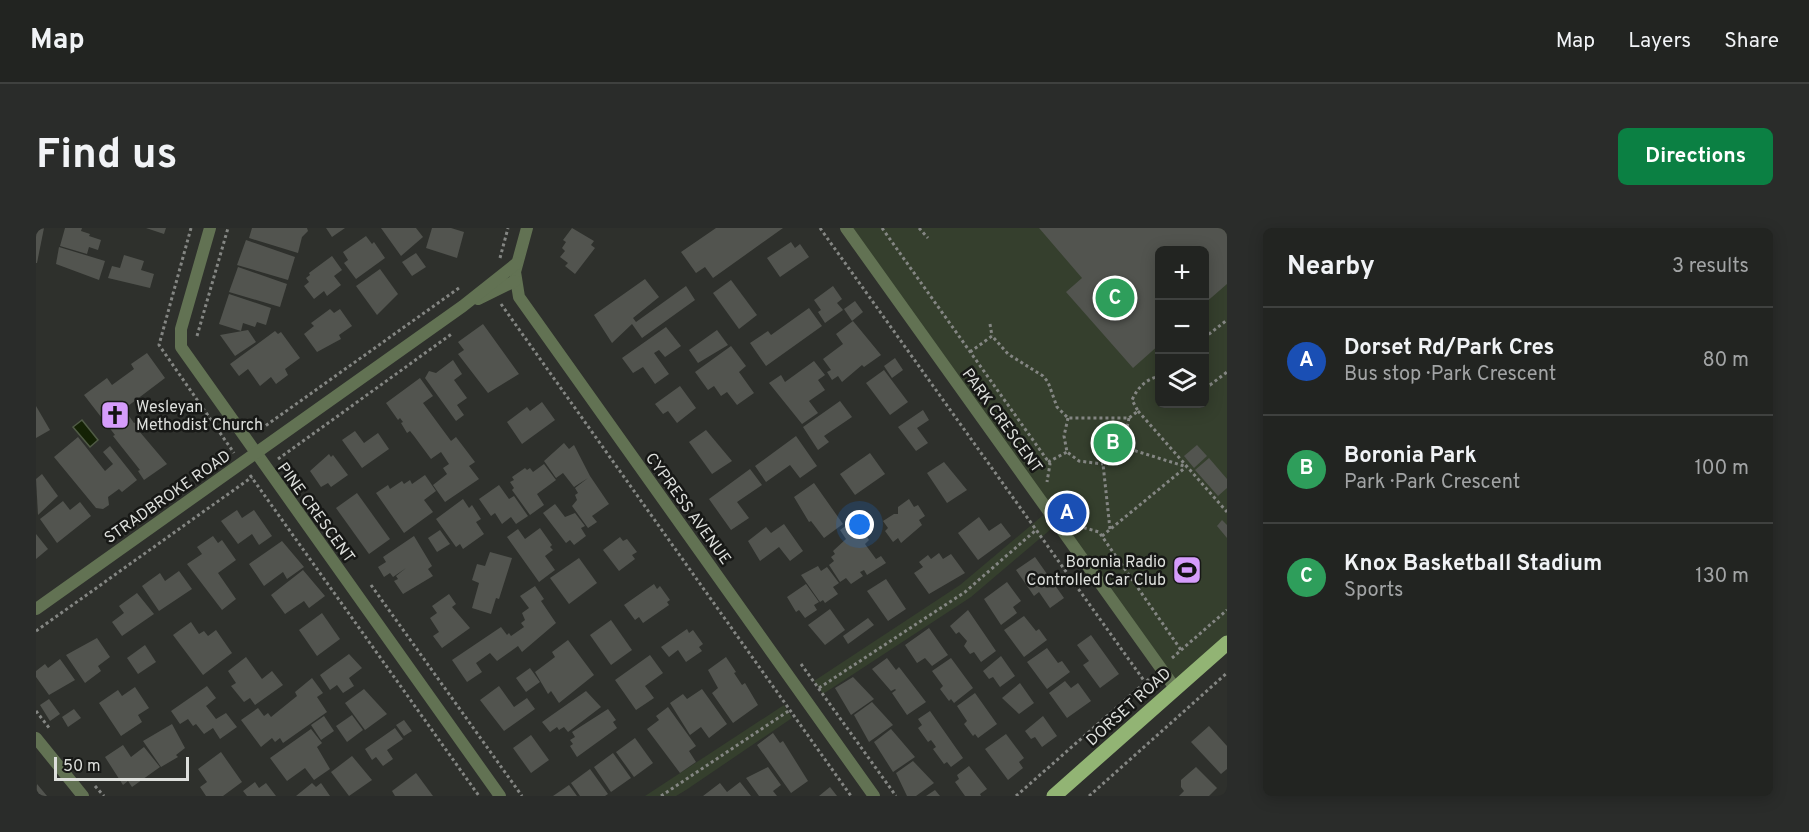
<!DOCTYPE html>
<meta charset="utf-8">
<style>
body{margin:0;font-family:Overpass,sans-serif;background:#2a2c2a;color:#f1f3f6}
.controls{position:absolute;right:18px;top:18px;display:grid;overflow:hidden;border-radius:9px;box-shadow:0 3px 15px #0003}
.controls button{width:54px;height:54px;display:grid;place-items:center;padding:0;border:0;border-bottom:2px solid #3f413f;background:#222421;color:#f1f3f6;font:30px sans-serif}
.scale{position:absolute;left:18px;bottom:15px;width:135px;box-sizing:border-box;padding-left:6px;border:3px solid #dddfdc;border-top:0;font-size:16px;line-height:21px;white-space:nowrap;color:#dddfdc;-webkit-text-stroke:4px #171816;paint-order:stroke}
.you{position:absolute;left:824px;top:297px;width:21px;height:21px;margin:-15px;border:4px solid #fff;border-radius:50%;background:#1a73e8;box-shadow:0 0 0 9px #1a73e833}
.badge{display:grid;place-items:center;width:39px;height:39px;border-radius:50%;background:#0b8043;color:#fff;font-size:20px;font-weight:700}
.pin{position:absolute;translate:-50% -50%;border:3px solid #fff;box-shadow:0 2px 6px #0006}
.list{margin:0;padding:0;list-style:none}
h2{display:flex;justify-content:space-between;align-items:center;height:78px;margin:0;padding:0 24px;font-size:26px}
h2 small{font-size:20px;font-weight:400;color:#a2a4a5}
.list li{display:grid;grid-template-columns:39px 1fr auto;gap:18px;align-items:center;box-sizing:border-box;height:108px;padding:0 24px;border-top:2px solid #3f413f}
.list b{display:block;font-size:22px;white-space:nowrap}
.list p{margin:0;font-size:20px;white-space:nowrap;color:#a2a4a5}
.list em{font-size:20px;font-style:normal;color:#a2a4a5}
.icon{flex:none;width:33px;height:33px;fill:none;stroke:currentColor;stroke-width:2;stroke-linecap:round;stroke-linejoin:round}
.map{position:relative;flex:none;width:1191px;height:568px;overflow:hidden;border-radius:9px}
header{display:flex;align-items:center;gap:36px;box-sizing:border-box;height:84px;padding:0 30px;background:#222421;border-bottom:2px solid #3f413f}
header strong{font-size:28px}
nav{display:flex;gap:33px;margin-inline-start:auto;font-size:21px}
.intro{display:flex;align-items:center;justify-content:space-between;box-sizing:border-box;height:144px;padding:0 36px}
h1{margin:0;font-size:42px}
.button{padding:15px 27px;border-radius:9px;background:#0b8043;color:#fff;font-size:21px;font-weight:700}
main{display:flex;gap:36px;padding:0 36px}
aside{flex:1;background:#222421;border-radius:9px;box-shadow:0 3px 15px #0003}
.map>svg:first-child{display:block}
.green{fill:#353f2d;fill-rule:evenodd}
.water{fill:#142205;stroke:#505b46;stroke-width:1.5}
.building{fill:#52544f}
.lines{fill:none;stroke-linecap:round;stroke-linejoin:round}
.path{stroke:#848683;stroke-width:3;stroke-dasharray:3 3;stroke-linecap:butt}
.street{stroke:#627253;stroke-width:12}
.primary{stroke:#92b474;stroke-width:15}
.labels{text-anchor:middle;stroke-width:5;stroke-linejoin:round;paint-order:stroke}
.poi-label{font-size:16px;fill:#dddfdc;stroke:#171816;text-anchor:start}
.street-label{font-size:16px;fill:#dddfdc;stroke:#171816}
</style>
<header>
<strong>Map</strong>
<nav><a>Map</a><a>Layers</a><a>Share</a></nav>
</header>
<div class="intro"><h1>Find us</h1><a class="button">Directions</a></div>
<main>
<div class="map">
<svg width="1191" height="568" viewBox="0 0 1191 568">
<rect width="100%" height="100%" fill="#2e302c"/>
<g class="green">
<path d="M 810,0 L 1191,0 L 1191,415 L 1139,460 L 1021,296 L 935,369 L 787,466 L 778,453 L 924,357 L 1012,283 ZM 1124,22 L 1168,22 L 1168,176 L 1124,176 Z"/>
<path d="M 748,477 L 756,490 L 650,562 L 640,568 L 609,568 Z"/>
</g>
<path class="water" d="M 46,192 L 62,212 L 54,219 L 37,199 Z"/>
<g class="building">
<path d="M 0,0 L 8,0 L 1,35 L 0,35 Z"/>
<path d="M 29,0 L 46,0 L 45,3 L 54,6 L 53,8 L 65,12 L 62,22 L 53,19 L 51,26 L 24,18 Z"/>
<path d="M 110,0 L 130,0 L 128,6 Z"/>
<path d="M 216,0 L 271,0 L 272,3 L 266,9 L 262,25 L 213,10 Z"/>
<path d="M 290,0 L 309,0 L 296,9 Z"/>
<path d="M 345,0 L 380,0 L 387,9 L 365,28 Z"/>
<path d="M 396,0 L 415,0 L 428,4 L 421,30 L 390,20 Z"/>
<path d="M 536,0 L 558,13 L 555,17 L 559,20 L 539,46 L 529,38 L 532,35 L 524,29 L 529,23 L 526,20 L 530,14 L 527,12 Z"/>
<path d="M 680,0 L 747,0 L 677,50 L 669,39 L 660,45 L 645,24 Z"/>
<path d="M 1003,0 L 1191,0 L 1191,56 L 1168,76 L 1168,22 L 1124,22 L 1124,116 L 1097,140 L 1030,64 L 1046,50 Z"/>
<path d="M 330,8 L 336,16 L 338,14 L 349,30 L 320,51 L 308,35 L 312,32 L 307,24 Z"/>
<path d="M 210,12 L 259,29 L 252,52 L 201,37 Z"/>
<path d="M 755,14 L 759,20 L 764,16 L 773,29 L 744,49 L 731,30 Z"/>
<path d="M 23,19 L 69,33 L 63,52 L 20,36 Z"/>
<path d="M 380,25 L 390,39 L 376,48 L 366,34 Z"/>
<path d="M 88,27 L 108,33 L 105,42 L 118,46 L 114,60 L 72,50 L 76,38 L 84,40 Z"/>
<path d="M 296,28 L 306,42 L 298,48 L 305,57 L 291,68 L 288,63 L 278,71 L 268,58 L 273,54 L 270,50 L 274,47 L 273,45 Z"/>
<path d="M 202,39 L 251,56 L 244,79 L 193,64 Z"/>
<path d="M 344,41 L 362,66 L 341,87 L 320,58 Z"/>
<path d="M 609,51 L 623,69 L 597,90 L 600,94 L 650,58 L 659,72 L 606,110 L 596,96 L 576,115 L 558,87 Z"/>
<path d="M 695,52 L 721,87 L 703,101 L 677,65 Z"/>
<path d="M 797,58 L 806,71 L 801,75 L 807,82 L 789,95 L 782,84 L 785,82 L 778,72 Z"/>
<path d="M 193,66 L 235,80 L 230,97 L 221,94 L 219,99 L 207,95 L 205,103 L 183,96 Z"/>
<path d="M 819,73 L 827,84 L 816,93 L 808,81 Z"/>
<path d="M 773,80 L 786,98 L 730,138 L 714,115 L 732,103 L 735,107 Z"/>
<path d="M 294,81 L 298,85 L 304,81 L 316,98 L 303,107 L 305,111 L 281,124 L 268,106 L 278,98 L 275,95 Z"/>
<path d="M 817,93 L 845,127 L 828,139 L 826,137 L 806,154 L 802,148 L 796,152 L 791,144 L 795,142 L 787,131 L 807,116 L 800,106 Z"/>
<path d="M 447,96 L 483,146 L 452,165 L 422,126 L 428,122 L 422,114 Z"/>
<path d="M 630,99 L 645,118 L 629,129 L 623,122 L 618,125 L 633,146 L 619,156 L 607,139 L 597,145 L 586,130 Z"/>
<path d="M 212,102 L 220,114 L 199,128 L 184,107 Z"/>
<path d="M 681,102 L 692,117 L 662,135 L 653,122 Z"/>
<path d="M 239,103 L 242,106 L 245,104 L 264,130 L 249,141 L 252,147 L 240,156 L 235,149 L 224,158 L 212,141 L 203,148 L 194,136 Z"/>
<path d="M 695,118 L 710,138 L 703,144 L 718,165 L 701,177 L 691,164 L 685,168 L 678,158 L 672,162 L 659,144 Z"/>
<path d="M 111,125 L 129,150 L 88,181 L 98,195 L 101,194 L 106,201 L 103,203 L 131,236 L 108,252 L 102,243 L 104,242 L 77,208 L 79,207 L 48,167 L 71,150 L 76,157 L 98,141 L 95,136 Z"/>
<path d="M 859,130 L 867,142 L 856,150 L 848,138 Z"/>
<path d="M 417,132 L 426,146 L 418,152 L 431,170 L 421,177 L 428,187 L 420,193 L 389,150 L 393,143 L 400,145 Z"/>
<path d="M 778,133 L 789,147 L 782,152 L 789,162 L 773,173 L 782,185 L 766,196 L 733,155 L 745,147 L 749,154 Z"/>
<path d="M 848,142 L 872,174 L 854,187 L 830,155 Z"/>
<path d="M 384,150 L 397,168 L 387,175 L 415,213 L 420,209 L 439,234 L 433,238 L 443,251 L 409,274 L 397,257 L 411,246 L 407,240 L 413,236 L 405,224 L 395,231 L 378,208 L 374,203 L 371,205 L 365,195 L 367,194 L 364,190 L 362,192 L 350,175 Z"/>
<path d="M 644,158 L 660,180 L 641,195 L 632,183 L 627,186 L 619,176 Z"/>
<path d="M 804,173 L 816,189 L 788,208 L 793,214 L 782,222 L 767,199 Z"/>
<path d="M 506,174 L 519,192 L 486,216 L 471,194 L 491,179 L 494,183 Z"/>
<path d="M 0,178 L 14,202 L 0,210 Z"/>
<path d="M 887,182 L 893,192 L 881,200 L 892,215 L 880,223 L 862,199 Z"/>
<path d="M 670,202 L 696,233 L 676,246 L 653,214 Z"/>
<path d="M 319,203 L 328,215 L 342,205 L 353,221 L 326,240 L 306,212 Z"/>
<path d="M 760,208 L 781,238 L 764,250 L 754,237 L 730,254 L 719,238 Z"/>
<path d="M 42,209 L 69,243 L 77,236 L 67,224 L 74,218 L 101,252 L 86,264 L 83,261 L 72,269 L 73,277 L 67,281 L 60,280 L 18,229 Z"/>
<path d="M 528,215 L 533,221 L 538,217 L 554,248 L 573,276 L 556,288 L 561,294 L 552,300 L 536,278 L 541,272 L 539,267 L 542,265 L 539,260 L 552,250 L 538,259 L 527,245 L 520,250 L 508,233 Z"/>
<path d="M 1161,217 L 1171,228 L 1158,240 L 1148,228 Z"/>
<path d="M 834,225 L 849,246 L 819,267 L 804,246 Z"/>
<path d="M 293,226 L 295,229 L 297,227 L 312,247 L 295,259 L 292,255 L 285,259 L 274,243 Z"/>
<path d="M 1173,230 L 1191,251 L 1191,260 L 1182,268 L 1159,242 Z"/>
<path d="M 908,234 L 931,262 L 911,275 L 891,245 Z"/>
<path d="M 508,236 L 520,252 L 501,266 L 508,277 L 494,287 L 476,262 L 478,260 L 474,254 L 478,252 L 476,249 L 489,240 L 491,242 L 494,240 L 497,244 Z"/>
<path d="M 714,241 L 726,257 L 701,274 L 713,290 L 695,302 L 673,271 Z"/>
<path d="M 6,246 L 22,268 L 2,287 L 0,251 Z"/>
<path d="M 389,247 L 400,263 L 388,272 L 397,284 L 368,305 L 340,265 L 352,257 L 354,261 L 366,253 L 368,256 L 374,252 L 376,256 Z"/>
<path d="M 778,255 L 807,296 L 788,310 L 775,293 L 773,294 L 758,269 Z"/>
<path d="M 463,257 L 473,271 L 478,268 L 492,288 L 480,296 L 475,289 L 466,296 L 459,285 L 455,288 L 443,271 Z"/>
<path d="M 321,265 L 354,311 L 333,326 L 300,280 Z"/>
<path d="M 427,271 L 433,280 L 436,277 L 445,291 L 440,294 L 448,306 L 427,321 L 424,316 L 420,319 L 400,291 Z"/>
<path d="M 873,271 L 878,279 L 882,277 L 889,288 L 883,292 L 886,297 L 865,315 L 862,310 L 857,314 L 849,303 L 852,300 L 847,293 L 858,286 L 862,286 L 862,279 Z"/>
<path d="M 27,273 L 34,282 L 44,274 L 55,288 L 21,315 L 4,291 Z"/>
<path d="M 519,276 L 529,289 L 539,285 L 549,298 L 545,300 L 550,308 L 538,317 L 534,312 L 530,315 L 507,285 Z"/>
<path d="M 201,282 L 206,290 L 218,282 L 236,308 L 223,317 L 216,306 L 202,316 L 185,293 Z"/>
<path d="M 943,289 L 953,303 L 965,295 L 975,308 L 942,332 L 922,305 Z"/>
<path d="M 819,291 L 833,312 L 829,316 L 840,331 L 845,328 L 850,335 L 831,347 L 828,342 L 824,344 L 827,348 L 815,356 L 810,350 L 804,354 L 793,337 L 798,333 L 795,329 L 799,326 L 797,323 L 810,311 L 804,302 Z"/>
<path d="M 1186,292 L 1191,297 L 1191,310 L 1181,298 Z"/>
<path d="M 748,296 L 767,323 L 754,333 L 743,319 L 724,333 L 712,313 L 730,299 L 735,305 Z"/>
<path d="M 504,300 L 516,317 L 514,319 L 517,322 L 509,328 L 519,342 L 503,354 L 471,309 L 482,301 L 489,311 Z"/>
<path d="M 404,302 L 414,316 L 401,324 L 392,310 Z"/>
<path d="M 0,306 L 12,321 L 0,331 Z"/>
<path d="M 177,308 L 182,315 L 186,312 L 200,332 L 182,345 L 200,371 L 186,382 L 151,336 L 166,326 L 161,319 Z"/>
<path d="M 378,308 L 396,338 L 392,341 L 397,348 L 367,366 L 358,353 L 362,351 L 360,348 L 370,340 L 357,349 L 354,345 L 348,349 L 342,339 L 350,334 L 347,329 Z"/>
<path d="M 584,309 L 587,313 L 591,311 L 601,324 L 596,327 L 599,331 L 583,343 L 567,322 Z"/>
<path d="M 246,313 L 268,339 L 251,351 L 247,344 L 228,358 L 213,336 Z"/>
<path d="M 454,324 L 476,330 L 463,371 L 460,370 L 455,386 L 436,380 L 443,355 L 436,352 L 441,336 L 449,338 Z"/>
<path d="M 903,325 L 907,331 L 915,326 L 929,345 L 893,366 L 878,345 L 887,339 L 883,334 L 892,327 L 895,331 Z"/>
<path d="M 999,329 L 1028,370 L 1014,380 L 1003,364 L 998,368 L 980,342 Z"/>
<path d="M 543,330 L 561,355 L 533,376 L 514,350 Z"/>
<path d="M 782,338 L 785,343 L 791,339 L 803,355 L 797,359 L 802,366 L 789,375 L 787,372 L 784,374 L 765,347 Z"/>
<path d="M 267,342 L 289,368 L 273,380 L 268,373 L 249,386 L 235,367 Z"/>
<path d="M 143,343 L 156,361 L 123,383 L 106,358 L 124,345 L 129,353 Z"/>
<path d="M 850,351 L 870,381 L 852,393 L 831,363 Z"/>
<path d="M 971,354 L 985,373 L 977,379 L 981,385 L 965,397 L 948,371 Z"/>
<path d="M 618,356 L 621,361 L 624,358 L 634,372 L 631,374 L 633,377 L 607,395 L 603,389 L 599,392 L 588,377 Z"/>
<path d="M 770,356 L 783,374 L 778,377 L 781,382 L 769,390 L 763,382 L 760,384 L 751,369 Z"/>
<path d="M 499,358 L 508,371 L 505,373 L 520,395 L 486,424 L 482,418 L 461,433 L 454,425 L 440,435 L 446,444 L 431,454 L 416,432 L 465,399 L 471,407 L 473,405 L 475,408 L 488,399 L 485,395 L 489,392 L 486,385 L 493,380 L 484,368 Z"/>
<path d="M 101,365 L 118,386 L 86,408 L 76,394 L 88,385 L 83,378 Z"/>
<path d="M 413,366 L 420,376 L 416,379 L 434,400 L 406,420 L 397,408 L 403,404 L 394,390 L 401,385 L 396,378 Z"/>
<path d="M 794,381 L 809,402 L 789,417 L 772,397 Z"/>
<path d="M 932,382 L 960,423 L 945,434 L 938,424 L 934,426 L 928,418 L 931,413 L 923,404 L 920,406 L 914,398 Z"/>
<path d="M 286,385 L 304,411 L 281,428 L 263,402 Z"/>
<path d="M 988,388 L 1000,403 L 1003,401 L 1011,412 L 988,429 L 968,402 Z"/>
<path d="M 832,390 L 838,397 L 812,416 L 807,408 Z"/>
<path d="M 575,392 L 596,422 L 575,437 L 554,407 Z"/>
<path d="M 155,394 L 163,406 L 168,403 L 172,408 L 180,402 L 196,425 L 167,447 L 137,407 Z"/>
<path d="M 893,400 L 912,427 L 896,438 L 889,430 L 881,435 L 869,417 Z"/>
<path d="M 651,401 L 653,405 L 657,402 L 667,416 L 663,419 L 666,423 L 650,434 L 642,422 L 633,429 L 625,419 Z"/>
<path d="M 1055,407 L 1083,446 L 1064,460 L 1047,437 L 1053,433 L 1041,417 Z"/>
<path d="M 61,410 L 74,429 L 62,438 L 65,443 L 49,455 L 30,427 Z"/>
<path d="M 532,412 L 558,447 L 523,475 L 515,463 L 512,466 L 499,444 L 519,429 L 516,424 Z"/>
<path d="M 109,417 L 120,434 L 102,446 L 91,430 Z"/>
<path d="M 1011,420 L 1022,435 L 1026,433 L 1034,444 L 1011,461 L 991,434 Z"/>
<path d="M 313,426 L 326,440 L 313,450 L 318,458 L 307,465 L 301,457 L 294,462 L 284,447 Z"/>
<path d="M 614,427 L 627,445 L 609,458 L 618,470 L 600,482 L 579,452 Z"/>
<path d="M 965,428 L 979,448 L 964,459 L 957,449 L 953,451 L 947,443 Z"/>
<path d="M 210,429 L 226,451 L 236,443 L 247,457 L 219,477 L 214,470 L 208,474 L 195,458 L 200,455 L 192,443 Z"/>
<path d="M 690,429 L 700,444 L 698,445 L 706,457 L 709,455 L 722,477 L 697,495 L 676,465 L 682,460 L 672,442 Z"/>
<path d="M 851,430 L 860,442 L 863,439 L 890,474 L 871,487 L 856,465 L 860,462 L 859,461 L 855,463 L 836,441 Z"/>
<path d="M 915,430 L 937,460 L 918,475 L 915,471 L 913,473 L 904,461 L 907,458 L 896,443 Z"/>
<path d="M 24,431 L 39,452 L 13,467 L 0,449 L 0,443 L 9,436 L 12,440 Z"/>
<path d="M 494,440 L 504,454 L 490,464 L 480,450 Z"/>
<path d="M 817,449 L 838,471 L 815,487 L 799,460 Z"/>
<path d="M 276,450 L 287,465 L 281,469 L 291,484 L 247,515 L 244,510 L 239,514 L 236,510 L 225,519 L 205,492 L 222,480 L 228,488 L 232,485 L 235,489 L 261,468 L 259,464 Z"/>
<path d="M 1029,453 L 1035,460 L 1042,455 L 1055,473 L 1031,490 L 1013,465 Z"/>
<path d="M 984,455 L 998,475 L 983,486 L 966,470 Z"/>
<path d="M 171,458 L 180,470 L 170,478 L 180,491 L 190,485 L 201,499 L 184,511 L 177,500 L 168,506 L 160,496 L 157,498 L 152,491 L 144,496 L 135,483 Z"/>
<path d="M 463,458 L 478,479 L 491,470 L 499,481 L 468,503 L 444,472 Z"/>
<path d="M 99,459 L 113,480 L 102,487 L 106,494 L 85,508 L 63,475 L 82,462 L 86,468 Z"/>
<path d="M 328,461 L 351,486 L 329,502 L 309,475 Z"/>
<path d="M 666,461 L 691,496 L 673,510 L 665,499 L 654,507 L 634,475 L 647,466 L 651,471 Z"/>
<path d="M 550,463 L 565,479 L 532,504 L 528,499 L 523,502 L 521,499 L 514,504 L 506,494 Z"/>
<path d="M 939,465 L 961,496 L 942,510 L 939,506 L 937,508 L 928,496 L 931,493 L 921,478 Z"/>
<path d="M 13,471 L 24,486 L 14,493 L 4,477 Z"/>
<path d="M 836,474 L 857,497 L 833,514 L 818,487 Z"/>
<path d="M 632,479 L 660,518 L 653,523 L 660,534 L 644,545 L 611,501 L 623,492 L 620,488 Z"/>
<path d="M 38,481 L 45,490 L 32,499 L 26,489 Z"/>
<path d="M 572,481 L 580,492 L 577,494 L 581,500 L 541,529 L 534,518 L 537,516 L 534,512 L 539,509 L 536,504 Z"/>
<path d="M 894,483 L 927,530 L 915,539 L 911,534 L 908,536 L 897,521 L 900,519 L 898,516 L 895,512 L 892,514 L 882,500 L 886,497 L 882,491 Z"/>
<path d="M 316,487 L 327,502 L 311,514 L 300,498 Z"/>
<path d="M 288,488 L 298,503 L 285,512 L 275,497 Z"/>
<path d="M 1007,488 L 1021,508 L 1006,519 L 999,509 L 995,511 L 989,503 Z"/>
<path d="M 368,492 L 376,503 L 368,508 L 360,497 Z"/>
<path d="M 136,496 L 149,520 L 140,527 L 142,529 L 125,539 L 107,513 Z"/>
<path d="M 1173,498 L 1191,518 L 1191,541 L 1185,546 L 1155,514 Z"/>
<path d="M 359,500 L 367,511 L 351,522 L 357,531 L 347,538 L 340,529 L 336,532 L 329,521 Z"/>
<path d="M 275,501 L 286,515 L 281,519 L 294,541 L 278,552 L 269,540 L 251,553 L 234,530 Z"/>
<path d="M 855,501 L 879,529 L 857,544 L 838,514 Z"/>
<path d="M 737,505 L 744,515 L 747,513 L 772,553 L 755,565 L 721,517 Z"/>
<path d="M 970,506 L 988,530 L 983,534 L 987,540 L 972,552 L 949,521 Z"/>
<path d="M 495,507 L 513,532 L 495,545 L 477,520 Z"/>
<path d="M 599,510 L 617,535 L 598,549 L 580,524 Z"/>
<path d="M 87,517 L 95,529 L 108,519 L 124,539 L 96,559 L 92,553 L 87,557 L 69,529 Z"/>
<path d="M 185,524 L 206,554 L 187,568 L 170,568 L 164,559 L 171,554 L 162,541 Z"/>
<path d="M 577,525 L 595,550 L 575,564 L 558,539 Z"/>
<path d="M 316,528 L 336,552 L 313,568 L 295,544 Z"/>
<path d="M 877,533 L 898,555 L 880,568 L 871,568 L 860,545 Z"/>
<path d="M 933,538 L 951,561 L 944,566 L 945,568 L 929,568 L 919,554 L 923,551 L 921,547 Z"/>
<path d="M 732,539 L 745,557 L 737,563 L 741,568 L 723,568 L 710,550 Z"/>
<path d="M 1160,539 L 1181,560 L 1173,568 L 1143,568 L 1148,563 L 1145,559 L 1145,552 Z"/>
<path d="M 554,541 L 572,566 L 569,568 L 544,568 L 535,555 Z"/>
<path d="M 380,545 L 397,568 L 359,568 L 356,563 Z"/>
<path d="M 219,554 L 223,560 L 230,555 L 240,568 L 211,568 L 207,563 Z"/>
<path d="M 704,554 L 715,568 L 667,568 L 684,555 L 691,564 Z"/>
<path d="M 276,555 L 280,559 L 285,555 L 294,568 L 260,568 Z"/>
<path d="M 1,556 L 11,568 L 0,568 Z"/>
<path d="M 533,557 L 541,568 L 517,568 Z"/>
<path d="M 794,559 L 801,568 L 783,568 Z"/>
<path d="M 899,562 L 904,568 L 890,568 Z"/>
</g>
<g class="lines">
<g class="path">
<path d="M 155,0 L 123,117 L 198,225"/>
<path d="M 784,0 L 1109,454"/>
<path d="M 846,0 L 1014,236 L 1011,254"/>
<path d="M 883,0 L 892,10"/>
<path d="M 464,30 L 472,0"/>
<path d="M 465,76 L 815,568"/>
<path d="M 954,96 L 956,108"/>
<path d="M 161,108 L 192,0"/>
<path d="M 1168,110 L 1191,92"/>
<path d="M 934,124 L 956,108 L 972,126 L 1007,148 L 1012,154 L 1021,179 L 1032,190 L 1093,190 L 1102,183 L 1096,172 C 1102,159 1110,151 1124,148"/>
<path d="M 1168,158 L 1174,157 L 1191,144"/>
<path d="M 1102,183 L 1191,284"/>
<path d="M 1032,190 L 1028,208 L 1031,224 L 1043,233 L 1067,236"/>
<path d="M 1093,190 L 1087,219 L 1148,238"/>
<path d="M 225,201 L 423,60"/>
<path d="M 242,231 L 417,105"/>
<path d="M 1012,234 L 1031,224"/>
<path d="M 214,247 L 443,568"/>
<path d="M 1042,298 L 1063,304 L 1145,422"/>
<path d="M 1074,301 L 1067,236 L 1087,219"/>
<path d="M 1066,308 L 1150,239"/>
<path d="M 335,357 L 486,568"/>
<path d="M 0,403 L 216,249"/>
<path d="M 1136,430 L 1191,382"/>
<path d="M 765,436 L 860,568"/>
<path d="M 783,460 L 929,364 L 1000,302"/>
<path d="M 0,483 L 14,501"/>
<path d="M 59,558 L 68,568"/>
<path d="M 625,568 L 754,482"/>
<path d="M 980,568 L 1113,451"/>
<path d="M 1053,568 L 1191,445"/>
</g>
<g class="street">
<path d="M 174,0 L 145,101 L 145,119 L 464,568"/>
<path d="M 491,0 L 479,44 L 483,69 L 838,568"/>
<path d="M 810,0 L 1139,460"/>
<path d="M 442,71 L 479,53"/>
<path d="M 0,381 L 427,78 L 481,35"/>
<path d="M 0,510 L 47,568"/>
</g>
<path class="primary" d="M 1018,568 L 1191,415"/>
</g>
<defs>
<g id="church-square" transform="scale(1.5)"><rect x="-9" y="-9" width="18" height="18" rx="4" fill="#d59cfb" stroke="#171816"/><path d="M-1.2-6h2.4v3.5h3.3v2.4h-3.3V6h-2.4V-.1h-3.3v-2.4h3.3Z" fill="#111"/></g>
<g id="stadium-square" transform="scale(1.5)"><rect x="-9" y="-9" width="18" height="18" rx="4" fill="#d59cfb" stroke="#171816"/><path d="M0-5a6.5 5 0 1 0 0 10a6.5 5 0 1 0 0-10ZM-3.5-1.8h7v3.6h-7Z" fill="#111"/></g>
</defs>
<g fill-rule="evenodd">
<use href="#church-square" x="79" y="187"/>
<use href="#stadium-square" x="1151" y="342"/>
</g>
<g class="labels">
<g class="poi-label">
<text x="100" y="184">Wesleyan<tspan x="100" dy="18">Methodist Church</tspan></text>
<text x="1130" y="339" text-anchor="end">Boronia Radio<tspan x="1130" dy="18">Controlled Car Club</tspan></text>
</g>
<g class="street-label">
<text transform="translate(967 192) rotate(54)" y="6">PARK CRESCENT</text>
<text transform="translate(131 268) rotate(-35)" y="6">STRADBROKE ROAD</text>
<text transform="translate(653 280) rotate(54)" y="6">CYPRESS AVENUE</text>
<text transform="translate(281 284) rotate(54)" y="6">PINE CRESCENT</text>
<text transform="translate(1092 478) rotate(-42)" y="6">DORSET ROAD</text>
</g>
</g>
</svg>
<div class="controls">
<button>+</button>
<button>−</button>
<button><svg class="icon" aria-label="layers" viewBox="0 0 24 24"><path d="M12 4l9 5-9 5-9-5zM3 14l9 5 9-5"/></svg></button>
</div>
<div class="scale">50 m</div>
<div class="you"></div>
<div class="pin badge" style="left:1031px;top:285px;background:#1a4fb4">A</div>
<div class="pin badge" style="left:1077px;top:215px;background:#2e9e5b">B</div>
<div class="pin badge" style="left:1079px;top:70px;background:#2e9e5b">C</div>
</div>
<aside>
<h2>Nearby<small>3 results</small></h2>
<ul class="list">
<li><span class="badge" style="background:#1a4fb4">A</span><div><b>Dorset Rd/Park Cres</b><p>Bus stop · Park Crescent</p></div><em>80 m</em></li>
<li><span class="badge" style="background:#2e9e5b">B</span><div><b>Boronia Park</b><p>Park · Park Crescent</p></div><em>100 m</em></li>
<li><span class="badge" style="background:#2e9e5b">C</span><div><b>Knox Basketball Stadium</b><p>Sports</p></div><em>130 m</em></li>
</ul>
</aside>
</main>
